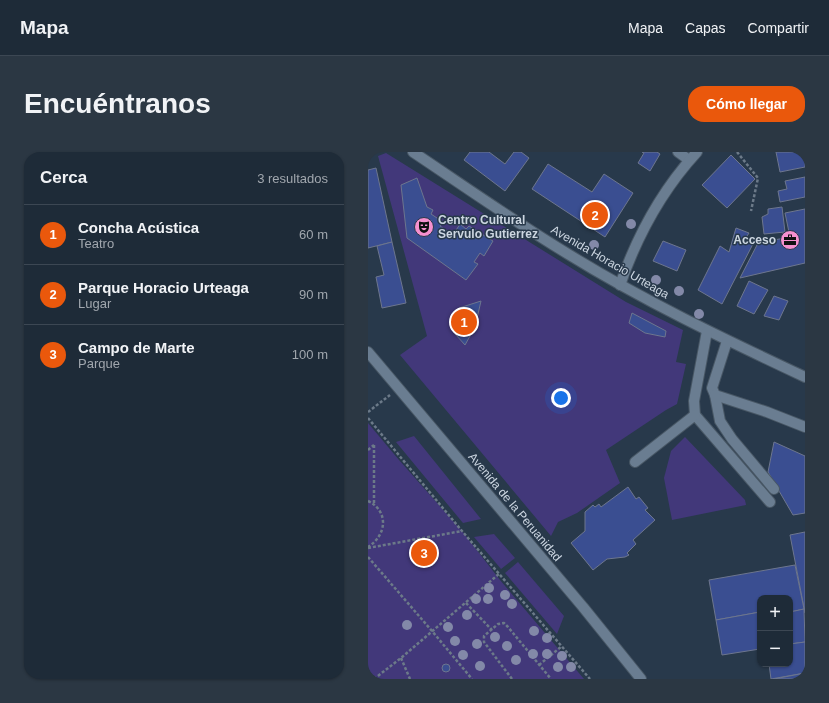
<!DOCTYPE html>
<html lang="es">
<meta charset="utf-8">
<style>
body{margin:0;font-family:Helvetica,sans-serif;background:#2b3743;color:#f1f3f6}
.controls{position:absolute;right:12px;bottom:12px;display:grid;overflow:hidden;border-radius:8px;box-shadow:0 1px 3px #0004}
.controls button{width:36px;height:36px;display:grid;place-items:center;padding:0;border:0;border-bottom:1px solid #3c4753;background:#1e2b38;color:#f1f3f6;font:20px sans-serif}
.you{position:absolute;left:193px;top:246px;width:14px;height:14px;margin:-10px;border:3px solid #fff;border-radius:50%;background:#1a73e8;box-shadow:0 0 0 6px #1a73e833}
.badge{display:grid;place-items:center;width:26px;height:26px;border-radius:50%;background:#ea580c;color:#fff;font-size:13px;font-weight:700}
.pin{position:absolute;translate:-50% -50%;border:2px solid #fff;box-shadow:0 1px 4px #0006}
.list{margin:0;padding:0;list-style:none}
h2{display:flex;justify-content:space-between;align-items:center;height:52px;margin:0;padding:0 16px;font-size:17px}
h2 small{font-size:13px;font-weight:400;color:#a1a7ae}
.list li{display:grid;grid-template-columns:26px 1fr auto;gap:12px;align-items:center;box-sizing:border-box;height:60px;padding:0 16px;border-top:1px solid #3c4753}
.list b{display:block;font-size:15px;white-space:nowrap}
.list p{margin:0;font-size:13px;white-space:nowrap;color:#a1a7ae}
.list em{font-size:13px;font-style:normal;color:#a1a7ae}
.map{position:relative;flex:none;width:437px;height:527px;overflow:hidden;border-radius:16px}
header{display:flex;align-items:center;gap:24px;box-sizing:border-box;height:56px;padding:0 20px;background:#1e2b38;border-bottom:1px solid #3c4753}
header strong{font-size:19px}
nav{display:flex;gap:22px;margin-inline-start:auto;font-size:14px}
.intro{display:flex;align-items:center;justify-content:space-between;box-sizing:border-box;height:96px;padding:0 24px}
h1{margin:0;font-size:28px}
.button{padding:10px 18px;border-radius:16px;background:#ea580c;color:#fff;font-size:14px;font-weight:700}
main{display:flex;gap:24px;padding:0 24px}
aside{flex:1;background:#1e2b38;border-radius:16px;box-shadow:0 1px 3px #0004}
.map>svg:first-child{display:block}
.green{fill:#42387a}
.building{fill:#3a4e91;stroke:#6d768e}
.lines{fill:none;stroke-linecap:round;stroke-linejoin:round}
.minor-casing{stroke:#485765;stroke-width:12}
.path{stroke:#6c7a89;stroke-width:2.5;stroke-dasharray:3 2;stroke-linecap:butt}
.minor{stroke:#6a7d91;stroke-width:10}
.tree{fill:#8389a8}
.labels{text-anchor:middle;stroke-width:3;stroke-linejoin:round;paint-order:stroke}
.poi-label{font-size:12px;font-weight:bold;fill:#ccd6e1;stroke:#28394b;text-anchor:start}
.street-label{font-size:12px;fill:#ccd6e1;stroke:#28394b}
</style>
<header>
<strong>Mapa</strong>
<nav><a>Mapa</a><a>Capas</a><a>Compartir</a></nav>
</header>
<div class="intro"><h1>Encuéntranos</h1><a class="button">Cómo llegar</a></div>
<main>
<aside>
<h2>Cerca<small>3 resultados</small></h2>
<ul class="list">
<li><span class="badge">1</span><div><b>Concha Acústica</b><p>Teatro</p></div><em>60 m</em></li>
<li><span class="badge">2</span><div><b>Parque Horacio Urteaga</b><p>Lugar</p></div><em>90 m</em></li>
<li><span class="badge">3</span><div><b>Campo de Marte</b><p>Parque</p></div><em>100 m</em></li>
</ul>
</aside>
<div class="map">
<svg width="437" height="527" viewBox="0 0 437 527">
<rect width="100%" height="100%" fill="#28394b"/>
<g class="green">
<path d="M 18,1 L 258,150 L 315,178 L 308,210 L 318,212 L 309,252 L 298,258 L 238,298 L 252,331 L 209,361 L 190,370 L 183,384 L 32,203 L 59,184 L 10,4 Z"/>
<path d="M 0,271 L 31,308 L 94,379 L 132,428 L 216,527 L 0,527 Z"/>
<path d="M 46,284 L 113,367 L 95,371 L 28,290 Z"/>
<path d="M 317,285 L 377,348 L 378,353 L 304,368 L 296,326 L 303,299 Z"/>
<path d="M 126,382 L 147,406 L 133,417 L 106,385 Z"/>
<path d="M 150,410 L 196,464 L 189,482 L 137,421 Z"/>
</g>
<g class="building">
<path d="M 102,0 L 121,0 L 137,12 L 146,0 L 153,0 L 161,6 L 137,39 L 96,8 Z"/>
<path d="M 274,0 L 289,0 L 292,2 L 282,19 L 270,11 L 276,1 Z"/>
<path d="M 408,0 L 437,0 L 437,15 L 412,20 Z"/>
<path d="M 363,3 L 387,27 L 359,56 L 334,33 Z"/>
<path d="M 180,12 L 224,40 L 236,22 L 265,41 L 237,85 L 164,37 Z"/>
<path d="M 8,16 L 24,90 L 0,96 L 0,18 Z"/>
<path d="M 437,25 L 437,45 L 412,50 L 410,39 L 419,37 L 417,29 Z"/>
<path d="M 49,26 L 59,55 L 65,58 L 63,62 L 75,70 L 72,74 L 85,83 L 92,72 L 98,77 L 101,74 L 125,89 L 116,104 L 112,101 L 106,110 L 110,112 L 98,128 L 39,86 L 33,33 Z"/>
<path d="M 414,55 L 417,80 L 396,82 L 394,65 L 400,62 L 400,57 Z"/>
<path d="M 437,57 L 437,111 L 372,126 L 390,91 L 422,85 L 417,61 Z"/>
<path d="M 368,76 L 381,81 L 376,89 L 386,90 L 354,152 L 330,138 L 352,94 L 361,100 Z"/>
<path d="M 295,89 L 318,98 L 309,119 L 285,109 Z"/>
<path d="M 24,90 L 38,151 L 14,156 L 8,125 L 16,123 L 9,94 Z"/>
<path d="M 381,129 L 400,138 L 386,162 L 369,154 Z"/>
<path d="M 406,144 L 420,149 L 411,168 L 396,164 Z"/>
<path d="M 113,149 L 107,175 L 97,193 L 88,183 L 84,177 L 84,165 L 91,156 Z"/>
<path d="M 264,161 L 298,179 L 297,185 L 277,181 L 261,171 Z"/>
<path d="M 406,290 L 437,304 L 437,361 L 425,363 L 400,320 Z"/>
<path d="M 260,335 L 268,347 L 271,345 L 280,356 L 277,358 L 287,368 L 265,388 L 268,392 L 259,401 L 261,403 L 257,405 L 239,407 L 225,418 L 203,391 L 217,379 L 217,360 L 225,353 L 227,355 L 231,352 L 233,355 Z"/>
<path d="M 437,380 L 437,461 L 422,383 Z"/>
<path d="M 427,413 L 436,457 L 422,460 L 422,446 L 392,446 L 392,460 L 348,468 L 341,428 Z"/>
<path d="M 436,457 L 437,490 L 422,492 L 422,460 Z"/>
<path d="M 392,460 L 392,497 L 354,503 L 348,468 Z"/>
<path d="M 437,490 L 437,521 L 403,527 L 401,512 L 422,512 L 422,492 Z"/>
<circle cx="78" cy="516" r="4"/>
<path d="M 437,521 L 437,527 L 406,527 Z"/>
</g>
<g class="lines">
<g class="minor-casing">
<g id="minor">
<path d="M 45,0 C 96,34 147,70 200,102 C 276,149 356,187 437,225"/>
<path d="M 310,0 L 321,8"/>
<path d="M 252,133 C 269,84 294,38 329,0"/>
<path d="M 339,179 L 326,249 L 327,263 L 402,350"/>
<path d="M 359,189 L 344,236 L 347,243 L 399,260 L 437,275"/>
<path d="M 0,200 L 215,455 L 273,527"/>
<path d="M 347,243 L 352,269 L 364,287 L 406,337"/>
<path d="M 267,310 L 327,263"/>
</g>
</g>
<g class="path">
<path d="M 369,0 L 390,26 L 383,59"/>
<path d="M 0,260 L 22,243"/>
<path d="M 0,266 L 94,379 L 222,527"/>
<path d="M 0,298 L 6,293"/>
<path d="M 0,349 C 21,359 19,383 0,395"/>
<path d="M 6,351 L 6,292"/>
<path d="M 0,396 L 94,379"/>
<path d="M 0,405 L 64,479 L 104,527"/>
<path d="M 98,451 L 124,478"/>
<path d="M 33,506 L 42,527"/>
<path d="M 171,513 L 194,494"/>
<path d="M 6,527 L 33,506 L 132,421"/>
<path d="M 144,527 L 116,490 L 116,484 L 130,472 L 136,471 L 140,475 L 183,527"/>
</g>
<use href="#minor" class="minor"/>
</g>
<g class="tree">
<circle cx="263" cy="72" r="5"/>
<circle cx="226" cy="93" r="5"/>
<circle cx="288" cy="128" r="5"/>
<circle cx="311" cy="139" r="5"/>
<circle cx="331" cy="162" r="5"/>
<circle cx="121" cy="436" r="5"/>
<circle cx="137" cy="443" r="5"/>
<circle cx="108" cy="447" r="5"/>
<circle cx="120" cy="447" r="5"/>
<circle cx="144" cy="452" r="5"/>
<circle cx="99" cy="463" r="5"/>
<circle cx="39" cy="473" r="5"/>
<circle cx="80" cy="475" r="5"/>
<circle cx="166" cy="479" r="5"/>
<circle cx="127" cy="485" r="5"/>
<circle cx="179" cy="486" r="5"/>
<circle cx="87" cy="489" r="5"/>
<circle cx="109" cy="492" r="5"/>
<circle cx="139" cy="494" r="5"/>
<circle cx="165" cy="502" r="5"/>
<circle cx="179" cy="502" r="5"/>
<circle cx="95" cy="503" r="5"/>
<circle cx="194" cy="504" r="5"/>
<circle cx="148" cy="508" r="5"/>
<circle cx="112" cy="514" r="5"/>
<circle cx="190" cy="515" r="5"/>
<circle cx="203" cy="515" r="5"/>
</g>
<defs>
<g id="theatre-disc" transform="scale(1)"><circle r="9.5" fill="#f690cf" stroke="#28394b"/><path d="M-5-5.5Q0-4 5-5.5V0Q5 5 0 6Q-5 5-5 0ZM-3.3-2.5H-1v1.5H-3.3ZM1-2.5H3.3v1.5H1ZM-2.8 1Q0 5.5 2.8 1Z" fill="#111"/></g>
<g id="office-disc" transform="scale(1)"><circle r="9.5" fill="#f690cf" stroke="#28394b"/><path d="M-6-3h4V-5.5h4V-3h4V5H-6ZM-1-4.5V-3h2v-1.5ZM-6 0V1H6V0Z" fill="#111"/></g>
</defs>
<g fill-rule="evenodd">
<use href="#theatre-disc" x="56" y="75"/>
<use href="#office-disc" x="422" y="88"/>
</g>
<g class="labels">
<g class="poi-label">
<text x="70" y="72">Centro Cultural<tspan x="70" dy="14">Servulo Gutierrez</tspan></text>
<text x="408" y="92" text-anchor="end">Acceso</text>
</g>
<g class="street-label">
<text transform="translate(242 110) rotate(30)" y="4">Avenida Horacio Urteaga</text>
<text transform="translate(147 355) rotate(50)" y="4">Avenida de la Peruanidad</text>
</g>
</g>
</svg>
<div class="controls">
<button>+</button>
<button>−</button>
</div>
<div class="you"></div>
<div class="pin badge" style="left:96px;top:170px">1</div>
<div class="pin badge" style="left:227px;top:63px">2</div>
<div class="pin badge" style="left:56px;top:401px">3</div>
</div>
</main>
